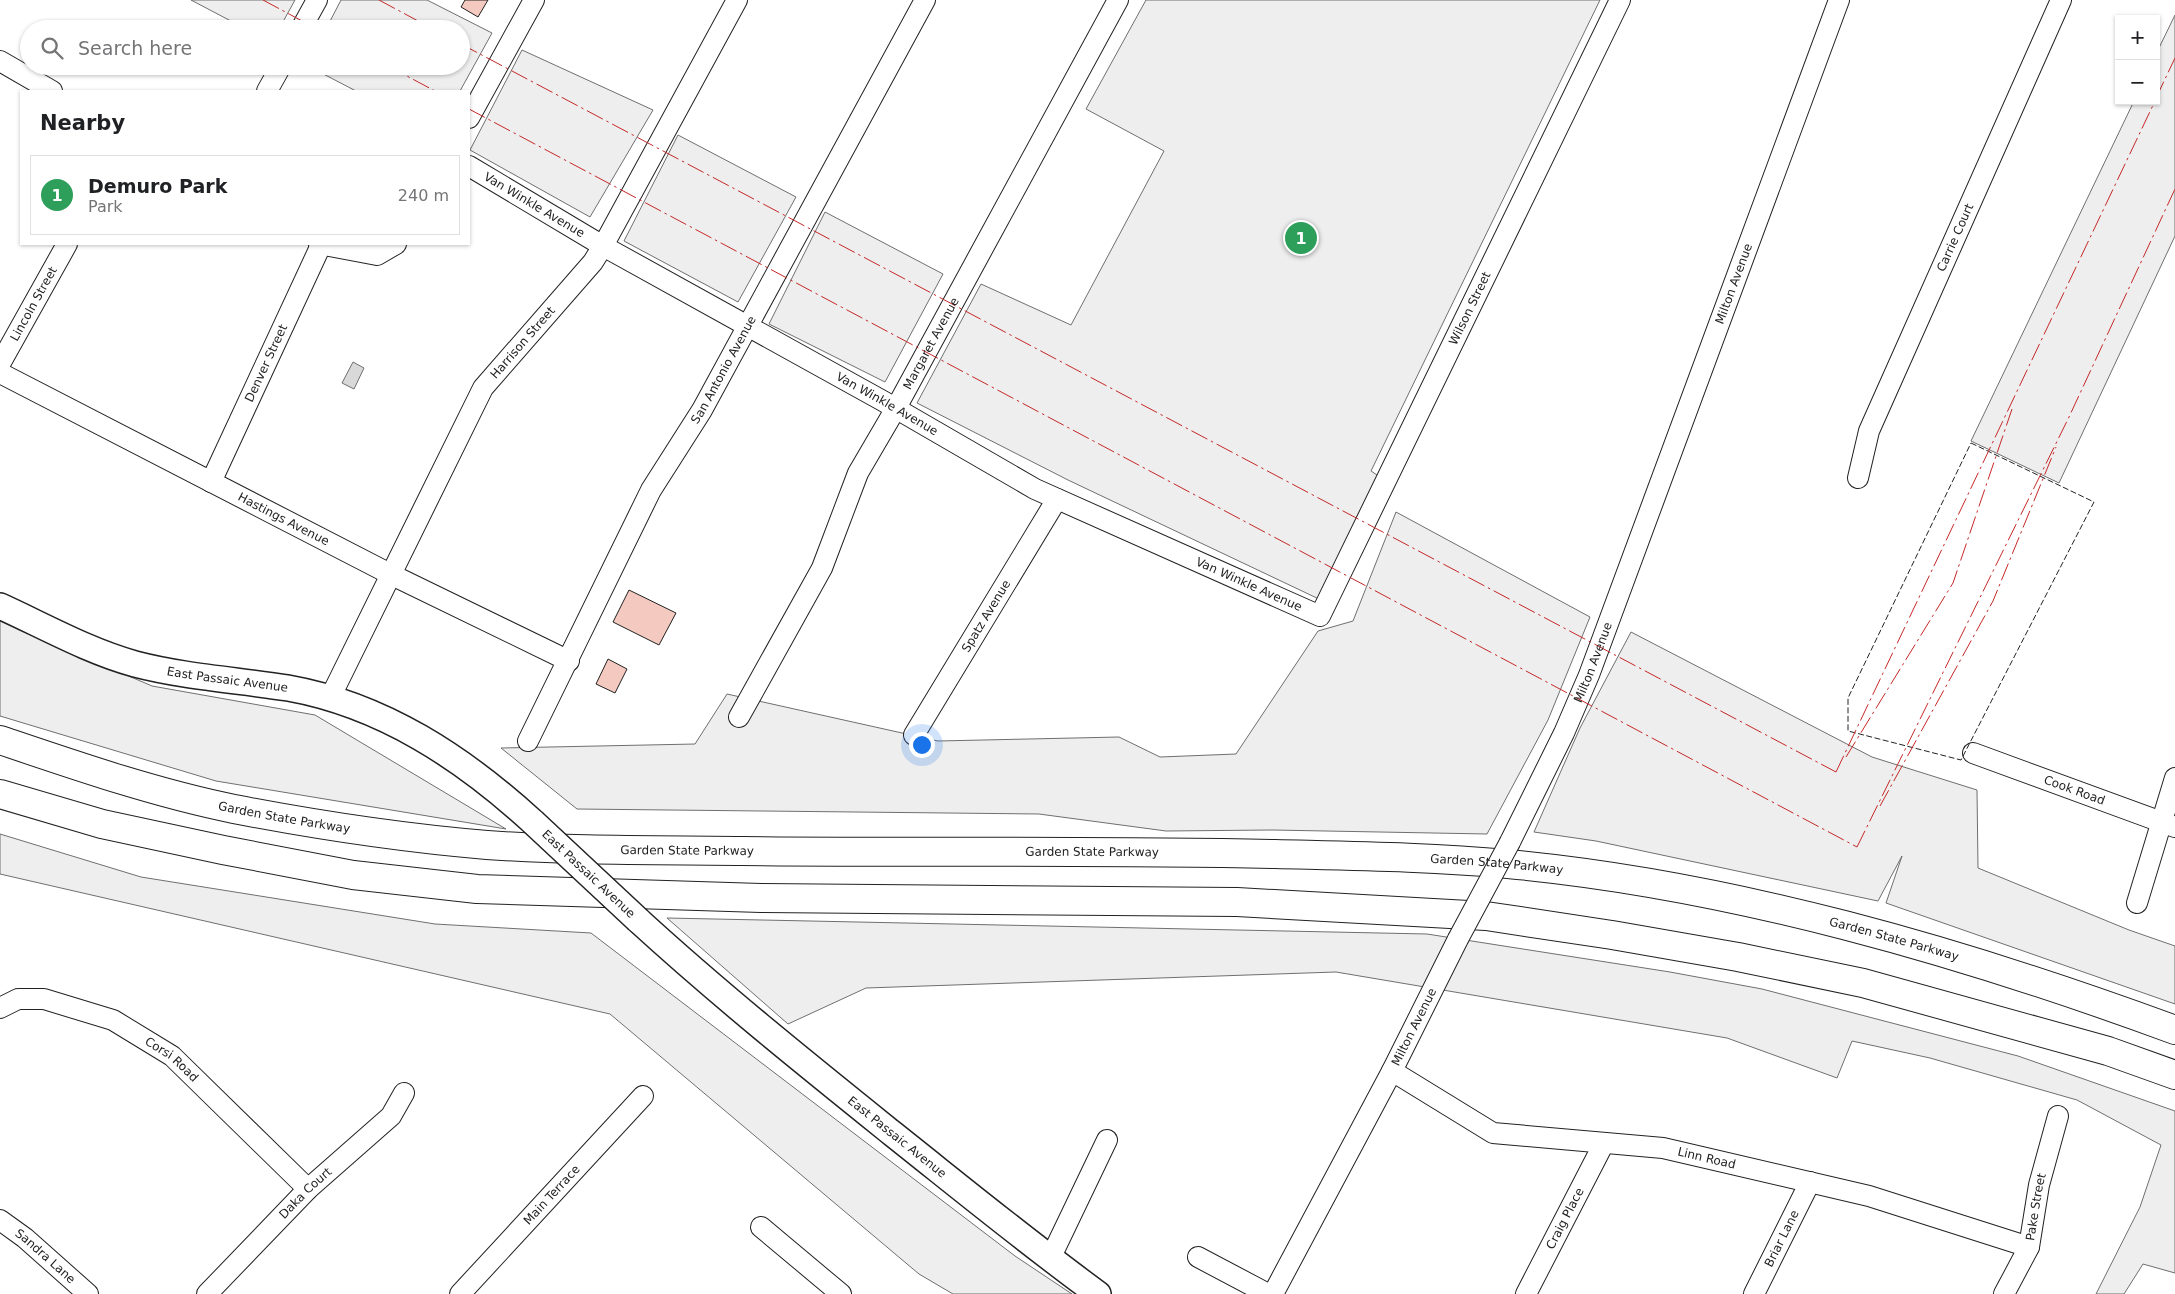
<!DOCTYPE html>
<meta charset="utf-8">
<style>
body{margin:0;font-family:"DejaVu Sans",sans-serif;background:#f6f6f6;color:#202124}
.controls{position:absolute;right:15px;top:15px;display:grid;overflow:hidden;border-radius:0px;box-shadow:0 1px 4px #0004}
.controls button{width:45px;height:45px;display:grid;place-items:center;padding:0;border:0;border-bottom:1px solid #e0e0e0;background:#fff;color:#202124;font:25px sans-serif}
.you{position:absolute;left:921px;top:744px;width:18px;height:18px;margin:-12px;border:4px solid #fff;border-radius:50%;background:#1a73e8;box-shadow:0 0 0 8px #1a73e833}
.badge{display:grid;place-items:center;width:32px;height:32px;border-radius:50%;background:#db2777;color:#fff;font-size:16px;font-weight:700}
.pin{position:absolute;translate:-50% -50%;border:2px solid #fff;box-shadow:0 1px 5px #0006}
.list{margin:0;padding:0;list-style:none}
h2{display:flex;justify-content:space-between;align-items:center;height:65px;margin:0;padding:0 20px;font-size:21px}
h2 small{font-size:16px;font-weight:400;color:#757577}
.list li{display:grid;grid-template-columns:32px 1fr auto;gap:15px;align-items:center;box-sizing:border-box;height:80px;margin:0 10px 10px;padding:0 10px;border:1px solid #e0e0e0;border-radius:0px}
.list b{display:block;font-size:19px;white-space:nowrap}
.list p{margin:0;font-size:16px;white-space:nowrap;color:#757577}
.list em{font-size:16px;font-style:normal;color:#757577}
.icon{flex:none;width:28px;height:28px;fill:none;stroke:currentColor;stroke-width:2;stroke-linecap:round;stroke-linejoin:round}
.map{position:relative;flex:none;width:2175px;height:1294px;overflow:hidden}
.search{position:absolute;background:#fff;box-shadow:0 1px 4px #0004;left:20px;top:20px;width:450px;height:55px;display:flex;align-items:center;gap:12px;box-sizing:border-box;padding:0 18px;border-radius:28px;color:#757577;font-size:19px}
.panel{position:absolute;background:#fff;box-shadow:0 1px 4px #0004;left:20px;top:90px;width:450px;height:155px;border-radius:0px}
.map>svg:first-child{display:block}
.green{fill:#eee;stroke:#6f6f6f}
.water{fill:#d9d9d9;stroke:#6f6f6f}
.building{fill:#f3c9c0;stroke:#222}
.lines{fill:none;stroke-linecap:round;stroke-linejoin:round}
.minor-casing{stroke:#222;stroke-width:22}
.major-casing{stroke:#222;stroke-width:28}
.highway-casing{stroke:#222;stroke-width:30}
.minor{stroke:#fff;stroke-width:20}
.major{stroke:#fff;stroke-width:25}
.highway{stroke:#fff;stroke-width:28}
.minor-bridge-casing{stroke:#222;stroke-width:22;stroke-linecap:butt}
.major-bridge-casing{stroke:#222;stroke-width:28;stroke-linecap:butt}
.minor-bridge{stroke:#fff;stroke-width:20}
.major-bridge{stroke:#fff;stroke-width:25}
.fence{stroke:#222;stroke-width:1;stroke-dasharray:6 2.5;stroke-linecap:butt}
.power{stroke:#c62828;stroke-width:1;stroke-dasharray:18 4 2.5 4;stroke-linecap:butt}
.labels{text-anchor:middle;stroke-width:4;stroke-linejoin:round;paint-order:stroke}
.street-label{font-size:12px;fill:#222;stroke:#fff}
</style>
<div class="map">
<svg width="2175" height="1294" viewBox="0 0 2175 1294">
<rect width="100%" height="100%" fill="#fff"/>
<g class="green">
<path d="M 191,0 L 295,0 L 279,29 L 246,29 Z"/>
<path d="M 341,0 L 427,0 L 492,33 L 460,91 L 356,91 L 308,66 L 461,66 L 461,29 L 326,29 Z"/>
<path d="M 1146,0 L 1600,0 L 1371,471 L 1380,477 L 1321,600 L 1068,480 L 917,403 L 981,284 L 1071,325 L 1164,151 L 1086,109 Z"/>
<path d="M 2175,15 L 2175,236 L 2059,483 L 1971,441 L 2134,101 L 2156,101 L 2156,54 Z"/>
<path d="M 522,50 L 653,110 L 590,217 L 470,150 Z"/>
<path d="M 678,135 L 796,197 L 738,302 L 624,241 Z"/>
<path d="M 825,212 L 943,274 L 885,382 L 769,324 Z"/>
<path d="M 1396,512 L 1590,617 L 1548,720 L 1487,834 L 1272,830 L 1166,831 L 1039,814 L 577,809 L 501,748 L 695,744 L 727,694 L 938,741 L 1119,737 L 1160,757 L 1236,754 L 1318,631 L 1353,621 Z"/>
<path d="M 0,621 L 152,686 L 315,715 L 506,829 L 216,781 L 0,716 Z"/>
<path d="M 1631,632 L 1872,757 L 1977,790 L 1978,868 L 2129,930 L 2175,946 L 2175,1004 L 1886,903 L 1902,856 L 1878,901 L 1596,841 L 1534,832 L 1580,728 Z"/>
<path d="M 0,834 L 141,877 L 435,924 L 591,933 L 1015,1256 L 1072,1294 L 953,1294 L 919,1274 L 610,1014 L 0,874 Z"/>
<path d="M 667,918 L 1427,934 L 1670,972 L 1762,989 L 2018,1056 L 2175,1111 L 2175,1273 L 2143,1264 L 2124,1294 L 2096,1294 L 2140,1207 L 2161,1145 L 2077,1100 L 1930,1058 L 1852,1041 L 1837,1078 L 1727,1038 L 1336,972 L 866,988 L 788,1024 Z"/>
</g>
<path class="water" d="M 353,362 L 364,368 L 354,389 L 342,383 Z"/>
<g class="building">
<path d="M 465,0 L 488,0 L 478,17 L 461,7 Z"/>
<path d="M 629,590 L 676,613 L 659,645 L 613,622 Z"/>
<path d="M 608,659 L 627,669 L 615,693 L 596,684 Z"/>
</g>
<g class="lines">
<g class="minor-casing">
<g id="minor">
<path d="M 301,29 L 317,0"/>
<path d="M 0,61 L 52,91"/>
<path d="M 267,91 L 281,66"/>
<path d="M 469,118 L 534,0"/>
<path id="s1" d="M 469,166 L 603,246 L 883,401 L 1035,489 L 1320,616 L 1620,0"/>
<path d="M 319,244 L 377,255 L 396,244"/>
<path id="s2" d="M 0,364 L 67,244"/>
<path id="s3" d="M 0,373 L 390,574 L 569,661"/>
<path id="s4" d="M 1858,478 L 1869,431 L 2061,0"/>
<path id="s5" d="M 211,482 L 321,245"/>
<path id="s6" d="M 330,698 L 483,388 L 593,262 L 603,246 L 737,0"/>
<path id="s7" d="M 739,717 L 822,568 L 858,473 L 896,408 L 1118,0"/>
<path id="s8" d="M 914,735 L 1057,499"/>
<path id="s9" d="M 528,741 L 651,490 L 702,410 L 925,0"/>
<path id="s10" d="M 1973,753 L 2175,827"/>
<path id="s11" d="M 1510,842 L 1564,733 L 1589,675 L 1839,0"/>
<path d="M 2137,903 L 2175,778"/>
<path id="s12" d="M 0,1008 L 18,999 L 44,999 L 113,1020 L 172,1056 L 308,1189"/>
<path id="s13" d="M 1392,1071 L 1493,1133 L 1663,1148 L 1869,1196 L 2029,1247"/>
<path id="s14" d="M 0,1220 L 25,1238 L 88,1294"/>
<path d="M 761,1227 L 841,1294"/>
<path d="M 1198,1257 L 1268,1294"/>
<path d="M 1050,1259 L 1107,1140"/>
<path id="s15" d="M 207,1294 L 308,1189 L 391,1116 L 404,1093"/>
<path id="s16" d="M 460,1294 L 643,1096"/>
<path id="s17" d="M 1273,1294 L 1392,1071 L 1458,939"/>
<path id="s18" d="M 1526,1294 L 1604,1143"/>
<path id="s19" d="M 1754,1294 L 1810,1182"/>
<path id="s20" d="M 2004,1294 L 2029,1247 L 2039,1185 L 2058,1116"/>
</g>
</g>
<g class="major-casing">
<g id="major">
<path id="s21" d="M 0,606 C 44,626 88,651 135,664 C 185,677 237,680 288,688 C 383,705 463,758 533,822"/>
<path id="s22" d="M 638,920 C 720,995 806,1064 893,1134 C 961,1188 1028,1243 1098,1294"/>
</g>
</g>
<g class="highway-casing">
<g id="highway">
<path id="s23" d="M 0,740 C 77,766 155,793 234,809 C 317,825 403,838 487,845 C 572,851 657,850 742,851 C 920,853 1098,850 1275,854 C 1353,856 1431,857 1508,864 C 1733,885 1963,952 2175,1030"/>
<path d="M 0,794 L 102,824 L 223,850 L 353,875 L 477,889 L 761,898 L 1237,902 L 1486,916 L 1612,935 L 1738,957 L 1863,983 L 2108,1051 L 2175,1075"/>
</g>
</g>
<use href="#minor" class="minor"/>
<use href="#major" class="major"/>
<use href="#highway" class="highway"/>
<g class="minor-bridge-casing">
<path id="minor-bridge" d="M 1458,939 L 1510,842"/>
</g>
<g class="major-bridge-casing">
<g id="major-bridge">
<path id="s24" d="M 533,822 L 638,920"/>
</g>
</g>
<use href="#minor-bridge" class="minor-bridge"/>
<use href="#major-bridge" class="major-bridge"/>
<path class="fence" d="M 1971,443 L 2094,502 L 1961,760 L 1848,731 L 1848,698 Z"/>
<g class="power">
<path d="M 263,0 L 317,29"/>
<path d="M 379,0 L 433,29"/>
<path d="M 461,44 L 1836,772"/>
<path d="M 388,66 L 435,91"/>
<path d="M 2156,98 L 2175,58"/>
<path d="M 469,109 L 1857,847"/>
<path d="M 1846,757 L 1953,583 L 2012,409"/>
<path d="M 1836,772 L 2155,101"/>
<path d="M 1880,806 L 1993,601 L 2056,447"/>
<path d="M 1857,847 L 2069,417 L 2175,189"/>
</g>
</g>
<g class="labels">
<g class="street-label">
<text dy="4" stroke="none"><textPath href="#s1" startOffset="76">Van Winkle Avenue</textPath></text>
<text dy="4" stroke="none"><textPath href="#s4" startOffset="260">Carrie Court</textPath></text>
<text dy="4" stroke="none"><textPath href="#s11" startOffset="602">Milton Avenue</textPath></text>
<text dy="4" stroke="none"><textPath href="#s2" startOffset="69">Lincoln Street</textPath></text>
<text dy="4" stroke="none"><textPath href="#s1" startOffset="1306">Wilson Street</textPath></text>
<text dy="4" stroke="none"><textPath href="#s6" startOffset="406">Harrison Street</textPath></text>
<text dy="4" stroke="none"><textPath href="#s7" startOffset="421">Margaret Avenue</textPath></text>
<text dy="4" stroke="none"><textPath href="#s5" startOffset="131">Denver Street</textPath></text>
<text dy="4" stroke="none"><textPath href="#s9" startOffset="420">San Antonio Avenue</textPath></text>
<text dy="4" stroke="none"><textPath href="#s1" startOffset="481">Van Winkle Avenue</textPath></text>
<text dy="4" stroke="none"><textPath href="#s3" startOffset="319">Hastings Avenue</textPath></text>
<text dy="4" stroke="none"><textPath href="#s1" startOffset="886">Van Winkle Avenue</textPath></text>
<text dy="4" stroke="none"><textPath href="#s8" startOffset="139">Spatz Avenue</textPath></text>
<text dy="4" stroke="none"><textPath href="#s11" startOffset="198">Milton Avenue</textPath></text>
<text dy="4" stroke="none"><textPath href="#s21" startOffset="241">East Passaic Avenue</textPath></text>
<text dy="4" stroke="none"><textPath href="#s10" startOffset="108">Cook Road</textPath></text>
<text dy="4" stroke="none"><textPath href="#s23" startOffset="295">Garden State Parkway</textPath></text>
<text dy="4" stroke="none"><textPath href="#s23" startOffset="700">Garden State Parkway</textPath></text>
<text dy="4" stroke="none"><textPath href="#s23" startOffset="1105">Garden State Parkway</textPath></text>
<text dy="4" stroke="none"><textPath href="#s23" startOffset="1510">Garden State Parkway</textPath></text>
<text dy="4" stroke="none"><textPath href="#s24" startOffset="76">East Passaic Avenue</textPath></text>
<text dy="4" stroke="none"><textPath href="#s23" startOffset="1915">Garden State Parkway</textPath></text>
<text dy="4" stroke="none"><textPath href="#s17" startOffset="302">Milton Avenue</textPath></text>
<text dy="4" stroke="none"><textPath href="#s12" startOffset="189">Corsi Road</textPath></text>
<text dy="4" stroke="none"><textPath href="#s22" startOffset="338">East Passaic Avenue</textPath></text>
<text dy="4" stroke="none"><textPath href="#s13" startOffset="334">Linn Road</textPath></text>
<text dy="4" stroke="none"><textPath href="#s15" startOffset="141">Daka Court</textPath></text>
<text dy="4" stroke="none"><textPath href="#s16" startOffset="135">Main Terrace</textPath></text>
<text dy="4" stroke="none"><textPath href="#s20" startOffset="94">Pake Street</textPath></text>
<text dy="4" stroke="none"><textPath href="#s18" startOffset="85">Craig Place</textPath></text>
<text dy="4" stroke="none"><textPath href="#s19" startOffset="62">Briar Lane</textPath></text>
<text dy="4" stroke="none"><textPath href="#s14" startOffset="58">Sandra Lane</textPath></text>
</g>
</g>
</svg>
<div class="controls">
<button>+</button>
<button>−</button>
</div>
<div class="you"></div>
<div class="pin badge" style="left:1301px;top:238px;background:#2e9e5b">1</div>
<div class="search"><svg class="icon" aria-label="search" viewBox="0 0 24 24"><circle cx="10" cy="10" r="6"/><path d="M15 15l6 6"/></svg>Search here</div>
<section class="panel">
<h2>Nearby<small></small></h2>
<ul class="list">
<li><span class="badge" style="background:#2e9e5b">1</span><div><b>Demuro Park</b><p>Park</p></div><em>240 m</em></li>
</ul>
</section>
</div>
